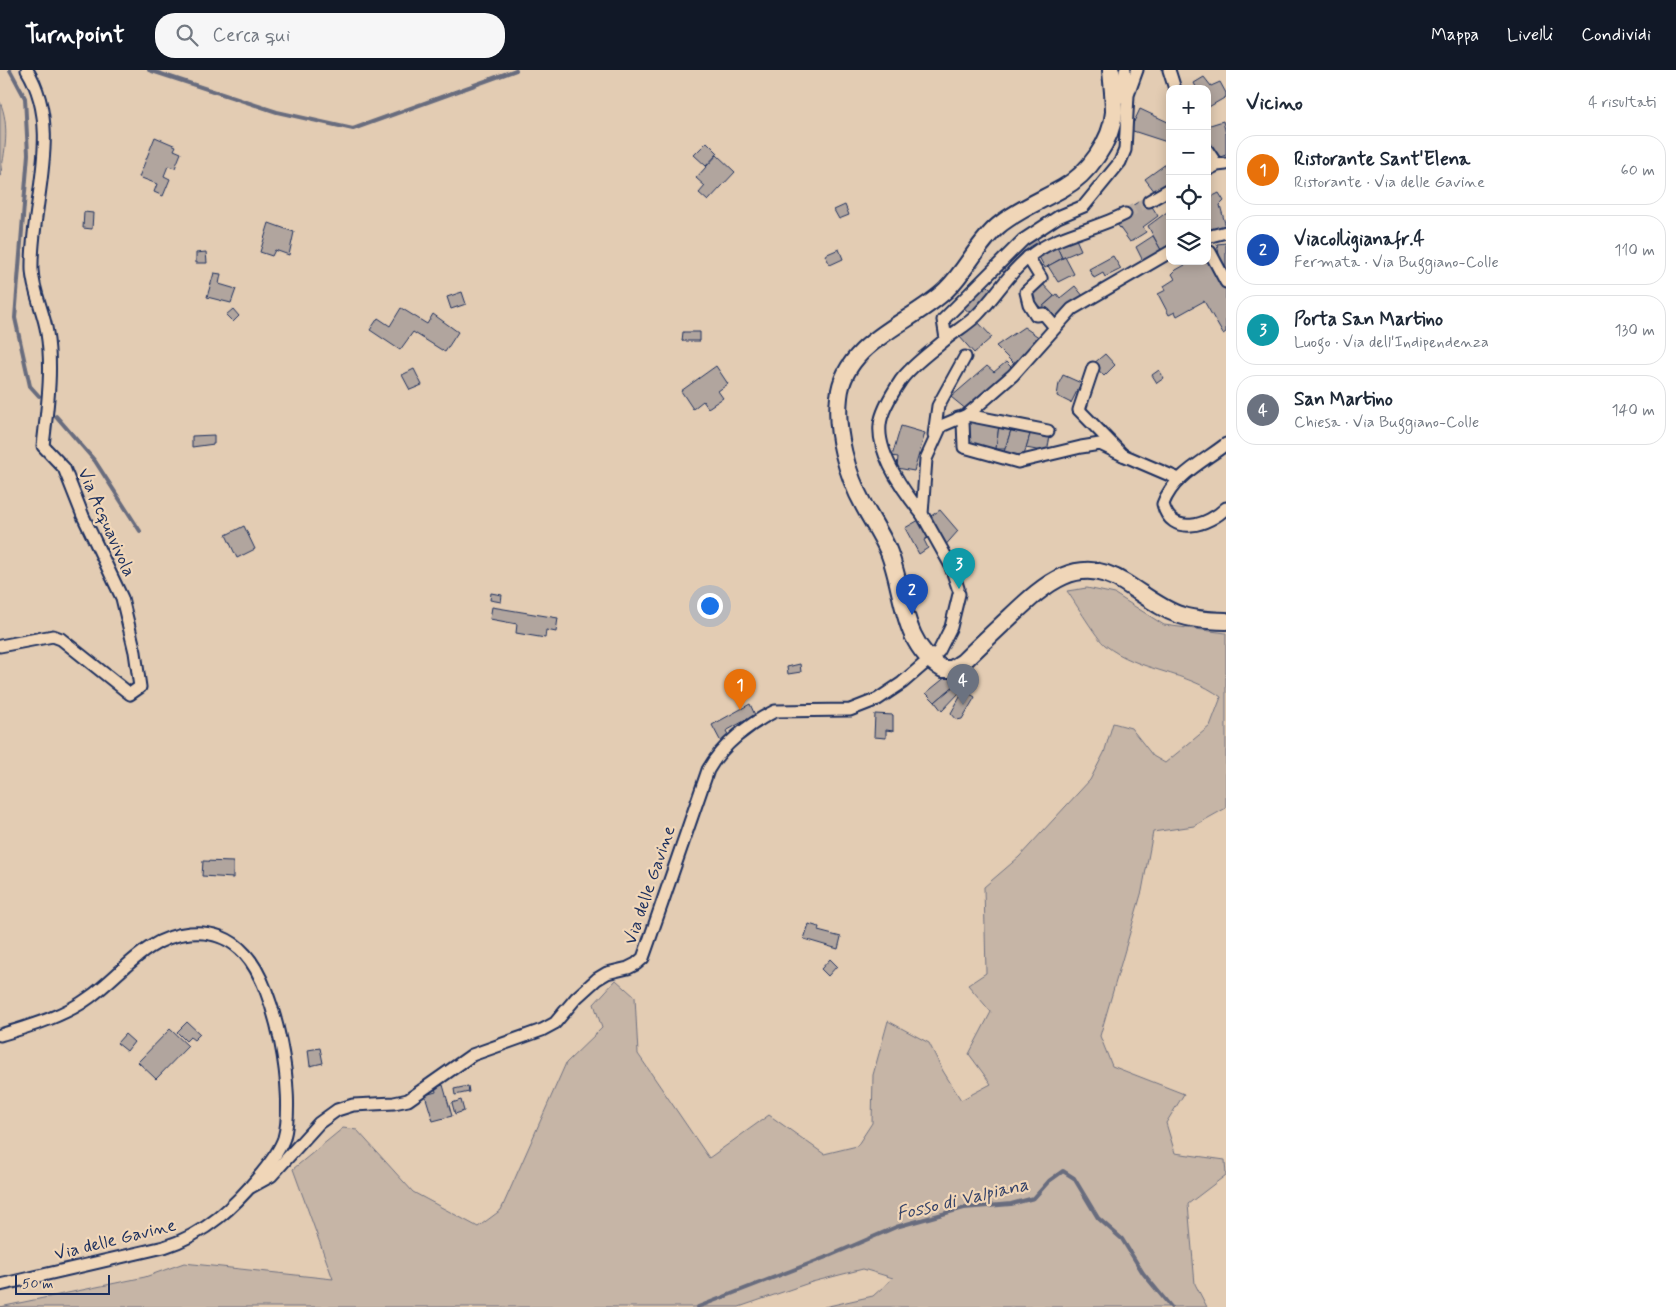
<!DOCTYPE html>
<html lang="it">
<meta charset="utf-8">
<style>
body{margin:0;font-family:Mynerve,sans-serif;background:#f6f6f7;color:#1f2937}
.controls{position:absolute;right:15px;top:15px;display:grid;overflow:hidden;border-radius:10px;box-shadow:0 2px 12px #0003}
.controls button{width:45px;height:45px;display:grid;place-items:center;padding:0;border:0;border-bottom:1px solid #e0e1e3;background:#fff;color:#1f2937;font:25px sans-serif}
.scale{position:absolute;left:15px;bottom:12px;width:95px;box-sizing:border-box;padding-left:5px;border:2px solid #1b2f5e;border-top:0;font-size:14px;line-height:18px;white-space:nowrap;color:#1b2f5e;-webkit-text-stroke:4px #f0d6b8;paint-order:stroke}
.you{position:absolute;left:709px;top:535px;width:18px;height:18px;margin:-12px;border:4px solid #fff;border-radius:50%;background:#1a73e8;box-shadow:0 0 0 8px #1a73e833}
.badge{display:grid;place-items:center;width:32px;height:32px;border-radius:50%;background:#111827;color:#fff;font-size:16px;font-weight:700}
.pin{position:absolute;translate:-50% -41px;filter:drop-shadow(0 1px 2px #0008)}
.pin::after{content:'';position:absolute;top:26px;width:18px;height:15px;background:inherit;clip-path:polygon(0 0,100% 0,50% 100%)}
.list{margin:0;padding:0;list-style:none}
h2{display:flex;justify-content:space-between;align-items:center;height:65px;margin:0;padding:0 20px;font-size:21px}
h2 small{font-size:16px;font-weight:400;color:#747a83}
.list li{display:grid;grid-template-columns:32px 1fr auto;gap:15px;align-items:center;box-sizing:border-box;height:70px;margin:0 10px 10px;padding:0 10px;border:1px solid #e0e1e3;border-radius:20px}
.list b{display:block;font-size:19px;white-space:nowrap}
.list p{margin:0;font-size:16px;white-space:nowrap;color:#747a83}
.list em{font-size:16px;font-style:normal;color:#747a83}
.icon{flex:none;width:28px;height:28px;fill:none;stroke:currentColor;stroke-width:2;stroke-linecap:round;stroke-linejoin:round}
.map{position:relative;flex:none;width:1226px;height:1237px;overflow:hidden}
header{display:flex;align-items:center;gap:30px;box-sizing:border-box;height:70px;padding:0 25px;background:#111827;color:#fff}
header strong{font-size:24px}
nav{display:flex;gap:28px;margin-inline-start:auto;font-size:18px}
.search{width:350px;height:45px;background:#f6f6f7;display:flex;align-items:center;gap:12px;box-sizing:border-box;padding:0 18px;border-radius:20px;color:#747a83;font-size:19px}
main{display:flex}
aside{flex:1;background:#fff}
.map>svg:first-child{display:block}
.green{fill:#c6b5a6;stroke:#707282}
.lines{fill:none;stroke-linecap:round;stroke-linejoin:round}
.stream{stroke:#686c7e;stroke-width:4}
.building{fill:#b1a59e;stroke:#1b2f5e}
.street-tunnel{stroke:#bbada2;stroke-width:11;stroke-dasharray:11 5.5;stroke-linecap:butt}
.street-casing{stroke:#1b2f5e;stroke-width:15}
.secondary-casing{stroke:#1b2f5e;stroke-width:20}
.street{stroke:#f0d6b8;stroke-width:11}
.secondary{stroke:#f0d6b8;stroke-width:16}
.labels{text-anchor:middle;stroke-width:4.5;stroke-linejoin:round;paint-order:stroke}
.street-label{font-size:18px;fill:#1b2f5e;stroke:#f0d6b8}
.water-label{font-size:19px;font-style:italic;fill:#354369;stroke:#f0d6b8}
</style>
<header>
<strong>Turnpoint</strong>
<div class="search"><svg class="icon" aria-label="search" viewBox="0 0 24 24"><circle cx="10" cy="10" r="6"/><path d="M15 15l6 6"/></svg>Cerca qui</div>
<nav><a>Mappa</a><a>Livelli</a><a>Condividi</a></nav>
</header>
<main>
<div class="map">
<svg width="1226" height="1237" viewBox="0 0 1226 1237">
<rect width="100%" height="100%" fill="#e3ccb3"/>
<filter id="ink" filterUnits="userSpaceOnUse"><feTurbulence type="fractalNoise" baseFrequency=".02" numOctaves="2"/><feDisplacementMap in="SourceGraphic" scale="10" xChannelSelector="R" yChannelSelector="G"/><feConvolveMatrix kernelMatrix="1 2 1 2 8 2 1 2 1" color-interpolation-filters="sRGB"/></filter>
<g filter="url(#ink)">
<g class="green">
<path d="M 0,32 C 10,55 5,83 0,107 Z"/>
<path d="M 1087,518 L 1115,524 L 1164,555 L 1226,563 L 1226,738 L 1194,756 L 1153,762 L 1142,821 L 1100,966 L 1112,996 L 1184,1024 L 1166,1053 L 1175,1083 L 1225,1090 L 1226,1105 L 1188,1134 L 1195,1214 L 1207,1237 L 824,1237 L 873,1226 L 893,1208 L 863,1199 L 812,1212 L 739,1237 L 0,1237 L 145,1207 L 184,1193 L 333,1209 L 293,1099 L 343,1058 L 357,1060 L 413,1122 L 478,1157 L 501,1140 L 566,993 L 602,958 L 594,934 L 616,910 L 635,927 L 638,984 L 709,1088 L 769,1045 L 824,1084 L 857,1076 L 872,1053 L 873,1005 L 888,951 L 929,973 L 943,1001 L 961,1030 L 991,1014 L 969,984 L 991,942 L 968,915 L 986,903 L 984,817 L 1019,787 L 1090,710 L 1104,683 L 1113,653 L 1131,658 L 1153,686 L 1165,693 L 1210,656 L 1221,627 C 1187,601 1139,602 1105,575 C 1097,569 1075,532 1067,521 Z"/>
</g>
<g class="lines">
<g class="stream">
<path d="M 10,0 L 25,28 L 28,84 L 15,248 L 30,316 L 39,326"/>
<path d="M 149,0 L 277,42 L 353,59 L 516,0"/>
<path d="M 56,346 L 95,391 L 140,461"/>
<path d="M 698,1237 L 829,1186 L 896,1157 L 964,1138 L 1011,1134 L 1034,1128 L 1049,1111 L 1063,1101 L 1074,1108 L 1098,1148 L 1122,1169 L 1143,1203 L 1171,1237"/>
</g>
</g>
<g class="building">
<path d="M 1204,7 L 1211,16 L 1220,12 L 1226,23 L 1226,27 L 1207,38 L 1207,19 L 1197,19 L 1194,13 Z"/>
<path d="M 1140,39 L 1170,53 L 1168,65 L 1170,73 L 1130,60 Z"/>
<path d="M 1223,51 L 1226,64 L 1226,85 L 1217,88 L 1210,74 L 1207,75 L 1207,56 Z"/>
<path d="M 155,67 L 176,76 L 174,80 L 181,83 L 175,98 L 168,96 L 164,106 L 170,109 L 163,126 L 154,122 L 157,114 L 139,107 Z"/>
<path d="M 707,72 L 718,83 L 706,96 L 694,85 Z"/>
<path d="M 717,85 L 735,102 L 708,131 L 699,123 L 705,116 L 696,108 Z"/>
<path d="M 1170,91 L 1170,113 L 1155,122 L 1145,109 Z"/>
<path d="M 1219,123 L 1224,131 L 1220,135 L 1226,157 L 1207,163 L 1207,129 Z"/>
<path d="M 1146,127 L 1158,146 L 1143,157 L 1146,162 L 1130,172 L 1117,154 L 1124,141 Z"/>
<path d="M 845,135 L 849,145 L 839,149 L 834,140 Z"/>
<path d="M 84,142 L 93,143 L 92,159 L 83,158 Z"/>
<path d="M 1167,142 L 1170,145 L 1170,175 L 1161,180 L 1148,156 Z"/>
<path d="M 269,153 L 294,162 L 289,185 L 275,180 L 272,186 L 260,182 Z"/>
<path d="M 1153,166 L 1161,180 L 1143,191 L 1136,177 Z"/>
<path d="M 1036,167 L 1042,176 L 1007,204 L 997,198 L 1016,179 Z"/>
<path d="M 1076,169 L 1081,180 L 1062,188 L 1057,177 Z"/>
<path d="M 1226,173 L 1226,205 L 1223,205 L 1217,174 Z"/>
<path d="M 1057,177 L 1062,188 L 1045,198 L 1038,185 Z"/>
<path d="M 839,179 L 843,189 L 830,195 L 825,185 Z"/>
<path d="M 206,182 L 207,193 L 196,193 L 196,183 Z"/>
<path d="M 1207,183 L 1226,216 L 1226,262 L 1223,264 L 1204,231 L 1177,246 L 1175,242 L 1169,245 L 1158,224 L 1166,220 L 1164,216 L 1175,209 L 1172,204 L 1176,200 L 1192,191 L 1207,191 Z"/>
<path d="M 1113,186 L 1121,199 L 1105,207 L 1103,203 L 1094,208 L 1089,199 Z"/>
<path d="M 1065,187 L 1074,204 L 1058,212 L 1048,196 Z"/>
<path d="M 214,203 L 221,204 L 219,214 L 236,219 L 231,233 L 207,227 Z"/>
<path d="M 1040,211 L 1054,226 L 1041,238 L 1027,223 Z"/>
<path d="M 983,212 L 994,221 L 973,246 L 962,236 Z"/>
<path d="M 1075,216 L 1084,227 L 1053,251 L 1041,238 L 1057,224 L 1060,228 Z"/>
<path d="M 462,222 L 466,234 L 451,239 L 447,227 Z"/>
<path d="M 401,238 L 427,254 L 433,244 L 458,262 L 445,282 L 413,262 L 400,280 L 370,260 L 378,248 L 390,256 Z"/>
<path d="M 233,239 L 239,246 L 233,252 L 226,245 Z"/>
<path d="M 977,251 L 992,267 L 974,283 L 959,266 Z"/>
<path d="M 1024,257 L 1040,268 L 1016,296 L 996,276 Z"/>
<path d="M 683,262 L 700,262 L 700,271 L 682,271 Z"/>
<path d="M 1105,284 L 1115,295 L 1104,306 L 1093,294 Z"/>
<path d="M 1006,292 L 1013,299 L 967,340 L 951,327 L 987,296 L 994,302 Z"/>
<path d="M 716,296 L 728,314 L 718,321 L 723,328 L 708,338 L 703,331 L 693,339 L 681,321 Z"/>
<path d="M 414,299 L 422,315 L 410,320 L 402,305 Z"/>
<path d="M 1159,300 L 1164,308 L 1157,313 L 1152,305 Z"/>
<path d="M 1063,305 L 1081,313 L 1071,333 L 1057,326 L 1059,313 Z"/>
<path d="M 969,348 L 999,355 L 996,379 L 974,377 L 973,373 L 965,373 Z"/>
<path d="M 999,355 L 1012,357 L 1005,379 L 996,379 Z"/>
<path d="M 901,356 L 925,363 L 914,401 L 897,398 L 898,387 L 892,386 Z"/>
<path d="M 1012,357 L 1031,361 L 1023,389 L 1004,382 Z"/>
<path d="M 1031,361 L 1050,366 L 1047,382 L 1026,378 Z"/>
<path d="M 214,365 L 214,374 L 192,377 L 192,366 Z"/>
<path d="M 940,440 L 958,461 L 942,479 L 925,450 Z"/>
<path d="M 919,450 L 929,467 L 924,470 L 928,478 L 919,484 L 905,458 Z"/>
<path d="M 244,456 L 255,479 L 237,488 L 226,465 Z"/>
<path d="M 491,523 L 502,525 L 501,532 L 490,530 Z"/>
<path d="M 492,537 L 558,548 L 556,562 L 546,560 L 545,568 L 516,563 L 517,554 L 490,549 Z"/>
<path d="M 800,594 L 801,602 L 788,604 L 787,597 Z"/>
<path d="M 947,606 L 955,615 L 935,632 L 926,623 Z"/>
<path d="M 955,615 L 960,622 L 942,641 L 935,632 Z"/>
<path d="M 964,620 L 975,627 L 962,649 L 957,650 L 951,643 Z"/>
<path d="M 750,634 L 755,645 L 726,661 L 730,668 L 721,672 L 712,655 Z"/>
<path d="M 875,644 L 893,645 L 893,661 L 886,660 L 886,668 L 874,667 Z"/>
<path d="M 203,791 L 233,792 L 233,808 L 202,806 Z"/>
<path d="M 809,854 L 819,857 L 818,861 L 841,867 L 838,879 L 804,869 Z"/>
<path d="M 830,889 L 837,896 L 828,906 L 821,899 Z"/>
<path d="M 187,952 L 200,964 L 194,970 L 190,967 L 186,971 L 177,962 Z"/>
<path d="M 170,959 L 188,976 L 156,1009 L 138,992 Z"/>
<path d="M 125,964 L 134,972 L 127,981 L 117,973 Z"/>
<path d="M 320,978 L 323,993 L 310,996 L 308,980 Z"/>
<path d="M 443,1015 L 452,1046 L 433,1051 L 425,1025 L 436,1022 L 435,1017 Z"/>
<path d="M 468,1016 L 469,1022 L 455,1025 L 454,1019 Z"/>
<path d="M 461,1030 L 464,1041 L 455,1044 L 452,1033 Z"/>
</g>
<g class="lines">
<path class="street-tunnel" d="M 1125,144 L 1149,131"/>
<g class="street-casing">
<g id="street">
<path d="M 1169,0 L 1175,19"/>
<path d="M 1122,27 L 1125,0"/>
<path d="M 1207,80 L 1217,95"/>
<path d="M 1207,100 L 1217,95 L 1226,94"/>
<path d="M 1149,131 L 1170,119"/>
<path d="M 1207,167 L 1226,162"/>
<path d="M 1207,182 L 1210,182 L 1226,212"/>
<path d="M 1028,187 L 1041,208 L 1026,222 L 1029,234 L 1036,245 L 1044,244 L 1054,256"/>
<path d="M 946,269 C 956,261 968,254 977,245 C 997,225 1011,199 1034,183 C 1061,164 1096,159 1125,144"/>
<path d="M 1093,298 L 1079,340 L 1123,385 L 1179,409"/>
<path d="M 967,345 L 1048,361"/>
<path d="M 958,348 L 963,352 L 964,377 L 1018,392 L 1081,377 L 1100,374 L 1123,385"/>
<path d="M 934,365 L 938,336 L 965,287"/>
<path d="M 1226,374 C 1203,392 1173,406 1163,434 C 1171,468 1209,455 1226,438"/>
<path d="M 922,444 C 905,423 877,384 880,355 C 881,341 893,322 901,310 C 913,294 931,282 946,269 L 943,250 L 1023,170 L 1058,147 L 1084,136 L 1120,92 L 1125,80 L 1128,25 L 1137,0"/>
<path d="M 958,518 L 950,494 L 922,444 L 926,389 L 941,356 L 967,345 L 1013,305 L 1072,239 L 1170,182"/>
<path d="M 0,576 L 53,566 L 61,569 L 130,624 L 140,617 L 135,582 L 122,528 L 83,446 L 64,398 L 43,376 C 47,339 53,300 47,263 C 44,242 33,222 32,200 C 30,135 64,60 27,0"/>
<path d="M 0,965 C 30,956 65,946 90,927 C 123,903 146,867 190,863 C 211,861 231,868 245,884 C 276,917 296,1025 284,1068 C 280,1080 270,1093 262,1103 C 235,1136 206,1164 164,1177 L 0,1215"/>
<path d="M 251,1117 L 271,1106 L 319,1053 L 337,1040 L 353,1035 L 394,1033 L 408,1030 L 472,985 L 542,960 L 555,953 L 576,928 L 597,909 L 607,903 L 628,898 L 636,894 L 643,888 L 649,871 L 708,700 C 722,675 749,654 775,641 L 850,640 L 878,629 L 902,613 L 939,581 L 951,557 L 959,524"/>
</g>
</g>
<g class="secondary-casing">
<path id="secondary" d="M 1111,0 C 1112,13 1114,28 1114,42 C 1112,71 1088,104 1063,118 C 1042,130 1017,140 998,156 C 977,174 966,201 946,220 C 912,253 844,272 839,327 C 835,362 847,405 864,436 C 872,451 881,464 888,480 C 905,520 900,574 943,599 L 952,599 L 963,592 C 978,577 994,562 1010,547 C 1044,515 1078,482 1125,513 C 1167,540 1173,550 1226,551"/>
</g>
<use href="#street" class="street"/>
<use href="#secondary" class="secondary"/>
</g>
</g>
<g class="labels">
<g class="street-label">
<text transform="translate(107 452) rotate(66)" y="6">Via Acquavivola</text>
<text transform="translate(649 815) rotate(-71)" y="6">Via delle Gavine</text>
<text transform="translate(115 1169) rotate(-14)" y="6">Via delle Gavine</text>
</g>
<g class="water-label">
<text transform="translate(962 1128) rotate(-13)" y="7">Fosso di Valpiana</text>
</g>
</g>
</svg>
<div class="controls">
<button>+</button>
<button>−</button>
<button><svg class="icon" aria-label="locate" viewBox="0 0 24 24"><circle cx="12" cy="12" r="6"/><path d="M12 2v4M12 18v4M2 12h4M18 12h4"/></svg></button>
<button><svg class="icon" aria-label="layers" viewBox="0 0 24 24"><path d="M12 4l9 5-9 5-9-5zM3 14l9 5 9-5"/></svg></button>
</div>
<div class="scale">50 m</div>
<div class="you"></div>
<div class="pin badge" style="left:740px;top:640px;background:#e8710a">1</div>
<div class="pin badge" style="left:912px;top:545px;background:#1a4fb4">2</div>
<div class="pin badge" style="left:959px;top:519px;background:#0f9aa8">3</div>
<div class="pin badge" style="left:963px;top:635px;background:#6b7280">4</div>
</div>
<aside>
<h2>Vicino<small>4 risultati</small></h2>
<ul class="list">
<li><span class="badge" style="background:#e8710a">1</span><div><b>Ristorante Sant'Elena</b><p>Ristorante · Via delle Gavine</p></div><em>60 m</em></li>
<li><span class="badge" style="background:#1a4fb4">2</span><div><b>Viacolligianafr.4</b><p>Fermata · Via Buggiano-Colle</p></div><em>110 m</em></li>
<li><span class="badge" style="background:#0f9aa8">3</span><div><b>Porta San Martino</b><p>Luogo · Via dell'Indipendenza</p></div><em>130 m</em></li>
<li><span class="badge" style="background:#6b7280">4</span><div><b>San Martino</b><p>Chiesa · Via Buggiano-Colle</p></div><em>140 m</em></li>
</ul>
</aside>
</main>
